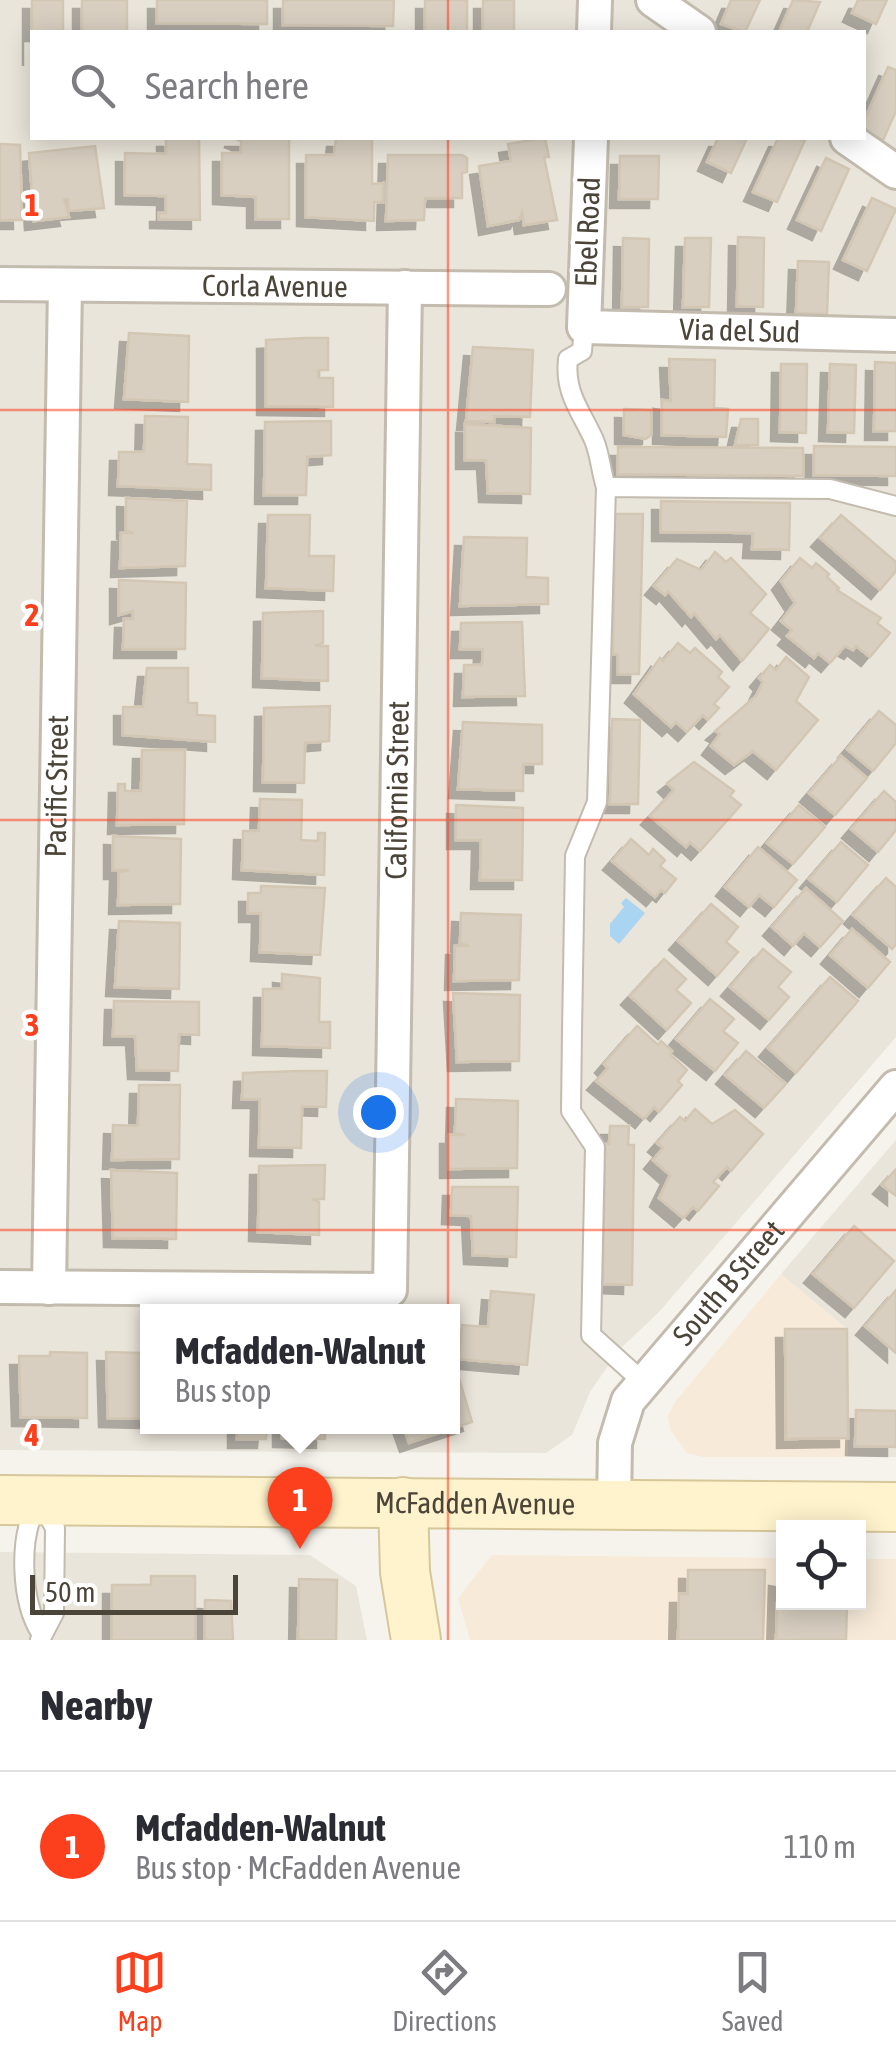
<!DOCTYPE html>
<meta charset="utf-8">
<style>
body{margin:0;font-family:"Asap Condensed",sans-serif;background:#f2f2f3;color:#2b2b33}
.controls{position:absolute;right:30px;bottom:30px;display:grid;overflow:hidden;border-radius:0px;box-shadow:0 5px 25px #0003}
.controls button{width:90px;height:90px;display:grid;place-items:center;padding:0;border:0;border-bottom:2px solid #e1e1e2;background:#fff;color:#2b2b33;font:50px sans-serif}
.scale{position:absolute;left:30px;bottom:25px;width:208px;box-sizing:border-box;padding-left:10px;border:5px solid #4b4439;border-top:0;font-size:28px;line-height:35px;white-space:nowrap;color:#4b4439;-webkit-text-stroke:8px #fff;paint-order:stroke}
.you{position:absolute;left:378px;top:1112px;width:35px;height:35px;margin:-25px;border:8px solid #fff;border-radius:50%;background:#1a73e8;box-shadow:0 0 0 15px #1a73e833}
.badge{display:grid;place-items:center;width:65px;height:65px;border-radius:50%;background:#fc3f1d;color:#fff;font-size:32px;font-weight:700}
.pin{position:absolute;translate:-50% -82px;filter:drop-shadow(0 2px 5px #0008)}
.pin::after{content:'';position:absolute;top:52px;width:35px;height:30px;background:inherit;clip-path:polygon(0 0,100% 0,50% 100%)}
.popup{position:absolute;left:140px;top:1304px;width:320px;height:130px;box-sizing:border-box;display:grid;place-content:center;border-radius:0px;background:#fff;filter:drop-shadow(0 2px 8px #0005);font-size:32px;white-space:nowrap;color:#7c7c81}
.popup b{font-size:38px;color:#2b2b33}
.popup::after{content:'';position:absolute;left:50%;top:100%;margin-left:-20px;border:20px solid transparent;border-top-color:#fff}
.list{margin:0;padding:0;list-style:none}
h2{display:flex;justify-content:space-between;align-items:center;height:130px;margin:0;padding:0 40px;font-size:42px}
h2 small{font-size:32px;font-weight:400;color:#7c7c81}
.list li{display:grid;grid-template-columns:65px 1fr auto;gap:30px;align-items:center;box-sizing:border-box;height:150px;padding:0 40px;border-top:2px solid #e1e1e2}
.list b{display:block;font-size:38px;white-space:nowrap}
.list p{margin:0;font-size:32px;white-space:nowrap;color:#7c7c81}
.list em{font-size:32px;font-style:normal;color:#7c7c81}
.icon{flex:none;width:55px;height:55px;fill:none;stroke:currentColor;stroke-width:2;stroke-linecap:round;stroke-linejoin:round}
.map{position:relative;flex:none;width:896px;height:1640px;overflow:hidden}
.search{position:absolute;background:#fff;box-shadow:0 5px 25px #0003;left:30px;right:30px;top:30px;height:110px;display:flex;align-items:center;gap:25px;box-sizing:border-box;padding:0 35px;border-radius:0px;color:#7c7c81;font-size:38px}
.sheet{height:280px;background:#fff}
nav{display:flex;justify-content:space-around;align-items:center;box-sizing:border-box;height:140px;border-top:2px solid #e1e1e2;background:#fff;font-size:28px;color:#7c7c81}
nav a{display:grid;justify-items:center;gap:5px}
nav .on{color:#fc3f1d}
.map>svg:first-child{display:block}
.residential{fill:#eae5da;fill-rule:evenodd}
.commercial{fill:#f7ead8}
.water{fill:#a9d4f2}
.building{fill:#d8cfc1;stroke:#d3c7b4;stroke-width:2.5;filter:url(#shadow)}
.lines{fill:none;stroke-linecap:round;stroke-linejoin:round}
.lane-casing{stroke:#c2bbae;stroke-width:22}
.street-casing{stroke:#c2bbae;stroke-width:38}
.secondary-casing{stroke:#d6c79b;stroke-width:52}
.lane{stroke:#fff;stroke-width:18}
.street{stroke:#fff;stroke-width:32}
.secondary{stroke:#fff3cd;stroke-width:48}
.grid{fill:none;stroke:#fc3f1d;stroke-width:2.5;stroke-opacity:0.55}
.labels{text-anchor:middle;stroke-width:9;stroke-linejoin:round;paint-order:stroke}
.street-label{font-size:30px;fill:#4b4439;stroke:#fff}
.grid-label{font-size:32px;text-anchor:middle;font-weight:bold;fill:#fc3f1d;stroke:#fff;stroke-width:9;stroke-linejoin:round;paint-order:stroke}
</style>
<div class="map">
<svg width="896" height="1640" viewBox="0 0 896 1640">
<defs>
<filter id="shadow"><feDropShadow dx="-9" dy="9" stdDeviation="0" flood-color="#0004"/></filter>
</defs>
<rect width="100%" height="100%" fill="#f6f3ec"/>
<g class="residential">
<path d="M 0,0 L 896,0 L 896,1037 L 659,1312 L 619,1350 L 590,1392 L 572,1435 L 546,1453 L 0,1450 ZM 32,32 L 864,32 L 864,138 L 32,138 ZM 148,1312 L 452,1312 L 452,1426 L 148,1426 Z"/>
<path d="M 896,1140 L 896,1457 L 848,1457 L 847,1329 L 781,1274 Z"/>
<path d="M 0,1552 L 310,1555 L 356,1586 L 367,1640 L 0,1640 Z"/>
</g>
<g class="commercial">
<path d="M 781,1274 L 847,1329 L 848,1457 L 703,1457 L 687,1453 L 670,1429 L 668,1416 L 675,1402 Z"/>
<path d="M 492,1555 L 783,1558 L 784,1602 L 858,1602 L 859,1559 L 896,1559 L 896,1640 L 470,1640 L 458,1598 Z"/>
</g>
<path class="water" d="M 626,898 L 645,913 L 619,944 L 610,936 L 610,924 L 624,907 L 621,903 Z"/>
<g class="building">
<path d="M 32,0 L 63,0 L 63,32 L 32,32 L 32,57 Z"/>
<rect x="82" y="0" width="45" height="32"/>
<path d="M 157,0 L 267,0 L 267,24 L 157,23 Z"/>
<path d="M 283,0 L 394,0 L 393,26 L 283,25 Z"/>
<rect x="425" y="0" width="42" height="32"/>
<rect x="483" y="0" width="31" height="32"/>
<path d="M 731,0 L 760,0 L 745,32 L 721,24 Z"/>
<path d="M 793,0 L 820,2 L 807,32 L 779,32 Z"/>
<path d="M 858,0 L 887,0 L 876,24 L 852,13 Z"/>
<path d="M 888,67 L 896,70 L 896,111 L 883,140 L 864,132 L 864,121 Z"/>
<path d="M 166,138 L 199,138 L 200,220 L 159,219 L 159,213 L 166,213 L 166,196 L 125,195 L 125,153 L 166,154 Z"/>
<path d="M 233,138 L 289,138 L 289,219 L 256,219 L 256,197 L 222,195 L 222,153 L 241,153 L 241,141 Z"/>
<path d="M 336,138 L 372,138 L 372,184 L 383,183 L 383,202 L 374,202 L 374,221 L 306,217 L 306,155 L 334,155 Z"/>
<path d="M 545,138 L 549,157 L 544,157 L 557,220 L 524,225 L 522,212 L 519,220 L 488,226 L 479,166 L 511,161 L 508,144 Z"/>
<path d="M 718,138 L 747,138 L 731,173 L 707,162 Z"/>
<path d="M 778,138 L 805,140 L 777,202 L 753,192 Z"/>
<path d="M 0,144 L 20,145 L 22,220 L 0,220 Z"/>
<path d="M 95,146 L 104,208 L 69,211 L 68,199 L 64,199 L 69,217 L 34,221 L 29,153 Z"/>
<path d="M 388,155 L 462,155 L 467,158 L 467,172 L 462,173 L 462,198 L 425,198 L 424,220 L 386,221 Z"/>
<path d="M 620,156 L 659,156 L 658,199 L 619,199 Z"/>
<path d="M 826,158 L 849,169 L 821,231 L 797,220 Z"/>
<path d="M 872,198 L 896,209 L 867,271 L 843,260 Z"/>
<path d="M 738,237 L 764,238 L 763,307 L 737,306 Z"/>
<path d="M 623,238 L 649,239 L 648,307 L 622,307 Z"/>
<path d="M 685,238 L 711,238 L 709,307 L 683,307 Z"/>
<path d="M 798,261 L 829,262 L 827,314 L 796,313 Z"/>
<path d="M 129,333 L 189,336 L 188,402 L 124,399 Z"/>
<path d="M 306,338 L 328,338 L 328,370 L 318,370 L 318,378 L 333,378 L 333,407 L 266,406 L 266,340 Z"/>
<path d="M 473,347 L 533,350 L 530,417 L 494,416 L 494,422 L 466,421 Z"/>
<path d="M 669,359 L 715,360 L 714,408 L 728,409 L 726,437 L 662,435 L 662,400 L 671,401 Z"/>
<path d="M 875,362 L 896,363 L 896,431 L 874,431 Z"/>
<path d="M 781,364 L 807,364 L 806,433 L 780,432 Z"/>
<path d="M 830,364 L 856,365 L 854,433 L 828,432 Z"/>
<path d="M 624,409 L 651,410 L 651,435 L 646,439 L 624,435 Z"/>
<path d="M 145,416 L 188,417 L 187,464 L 211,465 L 211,490 L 118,486 L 119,452 L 144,452 Z"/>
<path d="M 741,419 L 758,419 L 758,445 L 735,445 Z"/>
<path d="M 331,421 L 331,455 L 307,457 L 306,495 L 264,495 L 265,422 Z"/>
<path d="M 465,424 L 531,428 L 530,494 L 488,493 L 486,460 L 465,460 Z"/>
<path d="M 814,446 L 896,447 L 896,476 L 814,475 Z"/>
<path d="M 618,447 L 803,448 L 803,476 L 618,474 Z"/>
<path d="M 126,498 L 187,501 L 185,566 L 120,568 L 121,533 L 134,533 L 126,530 Z"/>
<path d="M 661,501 L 790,503 L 789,550 L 752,549 L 753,533 L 661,532 Z"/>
<path d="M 615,514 L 643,514 L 639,674 L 618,674 L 618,654 L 613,654 Z"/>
<path d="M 268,515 L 310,515 L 309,556 L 334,556 L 333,591 L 266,588 Z"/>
<path d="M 841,515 L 896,562 L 896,571 L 880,590 L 820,538 Z"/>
<path d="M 464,537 L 527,538 L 526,577 L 548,578 L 548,604 L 460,606 Z"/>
<path d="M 715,552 L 726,562 L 731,558 L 766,594 L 750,613 L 769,629 L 742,661 L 720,635 L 716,639 L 694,613 L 691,617 L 668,591 L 665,595 L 654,586 L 677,559 L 701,570 Z"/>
<path d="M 800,558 L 812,568 L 816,563 L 829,574 L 827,577 L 839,588 L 837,590 L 881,618 L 877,623 L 890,633 L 870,657 L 856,646 L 853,650 L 845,646 L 830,663 L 818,653 L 814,658 L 787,636 L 792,630 L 781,621 L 795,603 L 781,581 Z"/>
<path d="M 119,580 L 186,583 L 185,649 L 123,649 L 124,619 L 133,619 L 133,611 L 119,615 Z"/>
<path d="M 323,611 L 323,643 L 315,646 L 328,646 L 328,681 L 262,678 L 263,613 Z"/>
<path d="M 522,622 L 525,696 L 463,697 L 464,665 L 482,665 L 483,649 L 460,649 L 461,623 Z"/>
<path d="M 678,643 L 690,653 L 695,648 L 722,672 L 718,677 L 729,687 L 714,704 L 719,708 L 708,720 L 703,715 L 687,732 L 676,722 L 671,727 L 634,694 L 660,658 L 663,661 Z"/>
<path d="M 786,657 L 809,677 L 796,701 L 818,720 L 776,770 L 753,751 L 734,765 L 711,746 L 720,734 L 715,731 L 756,696 L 763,682 L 759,678 L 770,665 L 776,670 Z"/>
<path d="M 147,668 L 188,668 L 188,703 L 197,703 L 197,715 L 215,716 L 215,742 L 123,735 L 123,707 L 143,707 Z"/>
<path d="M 330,706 L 329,741 L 305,743 L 304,783 L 263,782 L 264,708 Z"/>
<path d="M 879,711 L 896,725 L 896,743 L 873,771 L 847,749 Z"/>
<path d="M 612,719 L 640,720 L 638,804 L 610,804 Z"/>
<path d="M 463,722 L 542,725 L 542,764 L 523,764 L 523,791 L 458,789 Z"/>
<path d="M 142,750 L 185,750 L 184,824 L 117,825 L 118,784 L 125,784 L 125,791 L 141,791 Z"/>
<path d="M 841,756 L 867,778 L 835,815 L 809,793 Z"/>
<path d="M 694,762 L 734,791 L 730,796 L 741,805 L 700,851 L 690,842 L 686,847 L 650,816 L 674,790 L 667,783 Z"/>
<path d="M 884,791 L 896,802 L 896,830 L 878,852 L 851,829 Z"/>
<path d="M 260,799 L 302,800 L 301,840 L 318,841 L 318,833 L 325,833 L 324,875 L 242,870 L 243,831 L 259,831 Z"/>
<path d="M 456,805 L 523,808 L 522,880 L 480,880 L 481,840 L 456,840 Z"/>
<path d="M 799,805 L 825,827 L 793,864 L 767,843 Z"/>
<path d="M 113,836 L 181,839 L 180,904 L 118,905 L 119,872 L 129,870 L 113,870 Z"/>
<path d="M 631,839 L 649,855 L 653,849 L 665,860 L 660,866 L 676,879 L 665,893 L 661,890 L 655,897 L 612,861 Z"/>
<path d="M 841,842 L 868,865 L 837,902 L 809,879 Z"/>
<path d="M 758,847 L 797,880 L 774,907 L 759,895 L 749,907 L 725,887 Z"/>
<path d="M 886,878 L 896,887 L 896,944 L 892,949 L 853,915 Z"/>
<path d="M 261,886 L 325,888 L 320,955 L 260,952 L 261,913 L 248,913 L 248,893 L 261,893 Z"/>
<path d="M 806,888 L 843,921 L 820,947 L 804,933 L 793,946 L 772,927 Z"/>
<path d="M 711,904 L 738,927 L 726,942 L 738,952 L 717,976 L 678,941 Z"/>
<path d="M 461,913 L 521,915 L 519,980 L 454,981 L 455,946 L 469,946 L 460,943 Z"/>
<path d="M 119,921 L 180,923 L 179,989 L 115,987 Z"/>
<path d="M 852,929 L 890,962 L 868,988 L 830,955 Z"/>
<path d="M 763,949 L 791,972 L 778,987 L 789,997 L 769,1020 L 730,987 Z"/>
<path d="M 664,959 L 686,979 L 676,990 L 691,1003 L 667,1030 L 630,996 Z"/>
<path d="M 282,974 L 320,978 L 319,1022 L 330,1022 L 330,1048 L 262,1046 L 263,989 L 282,989 Z"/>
<path d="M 830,977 L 858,1001 L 796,1073 L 768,1048 Z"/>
<path d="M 453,993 L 520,995 L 519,1061 L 457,1062 Z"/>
<path d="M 710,999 L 734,1019 L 723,1031 L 738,1043 L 715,1071 L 676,1039 Z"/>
<path d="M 114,1001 L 199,1002 L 199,1035 L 179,1034 L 178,1071 L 137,1070 L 135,1036 L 113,1036 Z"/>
<path d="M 637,1026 L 658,1045 L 661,1041 L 672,1051 L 670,1054 L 687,1070 L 678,1081 L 682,1085 L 659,1112 L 654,1107 L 644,1119 L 596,1081 L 608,1068 L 604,1064 Z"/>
<path d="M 746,1051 L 786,1084 L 764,1108 L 725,1075 Z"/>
<path d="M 300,1071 L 327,1071 L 326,1107 L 302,1106 L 301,1148 L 259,1147 L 260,1099 L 242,1099 L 243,1073 Z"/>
<path d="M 139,1085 L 180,1085 L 179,1159 L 112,1160 L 113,1125 L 138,1126 Z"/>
<path d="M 456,1099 L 518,1101 L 517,1168 L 449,1169 L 449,1135 L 465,1135 L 455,1133 Z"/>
<path d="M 695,1109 L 712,1124 L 735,1110 L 763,1134 L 731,1171 L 727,1167 L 713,1182 L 719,1186 L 698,1211 L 693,1207 L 683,1218 L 659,1198 L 670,1175 L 653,1160 L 663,1148 L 657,1143 L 680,1117 L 685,1121 Z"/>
<path d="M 610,1126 L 629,1126 L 628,1145 L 634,1145 L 632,1285 L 603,1284 L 605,1144 L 609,1144 Z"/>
<path d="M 325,1165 L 324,1199 L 312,1199 L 319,1202 L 319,1235 L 258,1232 L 259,1166 Z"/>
<path d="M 896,1169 L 896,1196 L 882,1185 Z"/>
<path d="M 111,1170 L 177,1173 L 176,1239 L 113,1238 Z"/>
<path d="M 452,1187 L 518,1187 L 516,1257 L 473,1255 L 471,1216 L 451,1215 Z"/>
<path d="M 854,1226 L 894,1261 L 854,1308 L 813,1274 Z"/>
<path d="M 896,1290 L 896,1353 L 865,1326 Z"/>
<path d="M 491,1291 L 534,1295 L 527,1365 L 459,1359 L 462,1325 L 488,1327 Z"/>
<path d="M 785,1329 L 847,1329 L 848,1438 L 786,1439 Z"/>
<path d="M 50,1352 L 87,1353 L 87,1418 L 21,1417 L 19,1356 L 50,1356 Z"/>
<path d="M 106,1352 L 141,1353 L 141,1374 L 148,1374 L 148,1419 L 108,1418 Z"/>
<path d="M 453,1358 L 472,1422 L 409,1443 L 403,1426 L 452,1426 Z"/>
<path d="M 856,1410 L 896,1411 L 896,1447 L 855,1446 Z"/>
<path d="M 237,1426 L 267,1426 L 266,1439 L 237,1439 Z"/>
<path d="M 282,1426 L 325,1426 L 325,1439 L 282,1438 Z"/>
<path d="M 688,1570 L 765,1570 L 763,1640 L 678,1640 L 679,1594 L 688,1594 Z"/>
<path d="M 151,1576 L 195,1576 L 195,1640 L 112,1640 L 112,1585 L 151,1585 Z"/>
<path d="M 778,1577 L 784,1578 L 784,1602 L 847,1602 L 846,1640 L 776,1640 Z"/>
<path d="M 299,1579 L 337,1580 L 336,1640 L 298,1640 Z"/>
<path d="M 205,1600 L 231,1601 L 233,1640 L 205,1640 Z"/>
</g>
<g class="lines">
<g class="lane-casing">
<g id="lane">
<path d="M 584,327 L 582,351 L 568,359 C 564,393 581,411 594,440 C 600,454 601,472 606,487"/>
<path d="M 642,1381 L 591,1335 L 595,1147 L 571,1111 L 572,1032 L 575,856 L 597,802 L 606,487 L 830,489 L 896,506"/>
<path d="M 37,1505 C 18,1538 21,1602 41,1633"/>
<path d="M 40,1640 L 54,1613 L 55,1528 L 41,1503"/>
</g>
</g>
<g class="street-casing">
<g id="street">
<path d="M 653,0 L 699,32"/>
<path d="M 594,32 L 595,0"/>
<path id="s1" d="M 591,138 L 584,327 L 896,335"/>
<path d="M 847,138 L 896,172"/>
<path id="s2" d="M 0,284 L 549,289"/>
<path id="s3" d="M 0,1287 L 390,1290 L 405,287"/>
<path id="s4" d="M 49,1288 L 65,285"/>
<path id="s5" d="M 614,1504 L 615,1443 L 628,1401 L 896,1087"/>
</g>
</g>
<g class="secondary-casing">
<g id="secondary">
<path id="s6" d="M 0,1500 L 896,1507"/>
<path d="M 403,1502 L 405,1572 L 416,1640"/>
</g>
</g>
<use href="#lane" class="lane"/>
<use href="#street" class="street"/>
<use href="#secondary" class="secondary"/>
</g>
<path class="grid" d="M 448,0 L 448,32M 448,138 L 448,1640M 0,410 L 896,410M 0,820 L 896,820M 0,1230 L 896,1230"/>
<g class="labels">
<g class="street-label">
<text transform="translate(588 232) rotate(-88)" y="10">Ebel Road</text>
<text dy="10" stroke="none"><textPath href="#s2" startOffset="275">Corla Avenue</textPath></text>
<text dy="10" stroke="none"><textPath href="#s1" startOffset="345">Via del Sud</textPath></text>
<text dy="10" stroke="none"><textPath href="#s4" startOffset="502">Pacific Street</textPath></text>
<text dy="10" stroke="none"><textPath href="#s3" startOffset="890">California Street</textPath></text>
<text dy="10" stroke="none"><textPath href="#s5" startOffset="260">South B Street</textPath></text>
<text dy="10" stroke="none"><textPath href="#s6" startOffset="475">McFadden Avenue</textPath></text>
</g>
</g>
<g class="grid-label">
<text x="32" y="216">1</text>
<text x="32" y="626">2</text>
<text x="32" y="1036">3</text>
<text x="32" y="1446">4</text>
</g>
</svg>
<div class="controls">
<button><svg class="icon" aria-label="locate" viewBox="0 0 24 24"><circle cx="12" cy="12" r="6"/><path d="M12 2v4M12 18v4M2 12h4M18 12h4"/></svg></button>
</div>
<div class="scale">50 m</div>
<div class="you"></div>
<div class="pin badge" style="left:300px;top:1549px">1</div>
<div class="popup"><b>Mcfadden-Walnut</b>Bus stop</div>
<div class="search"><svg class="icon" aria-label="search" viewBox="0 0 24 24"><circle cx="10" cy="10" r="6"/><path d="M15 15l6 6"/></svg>Search here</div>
</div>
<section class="sheet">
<h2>Nearby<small></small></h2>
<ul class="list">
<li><span class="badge">1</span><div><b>Mcfadden-Walnut</b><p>Bus stop · McFadden Avenue</p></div><em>110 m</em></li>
</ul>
</section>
<nav>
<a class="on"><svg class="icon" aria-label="map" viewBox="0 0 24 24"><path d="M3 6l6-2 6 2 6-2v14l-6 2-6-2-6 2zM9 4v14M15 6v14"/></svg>Map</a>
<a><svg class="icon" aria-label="directions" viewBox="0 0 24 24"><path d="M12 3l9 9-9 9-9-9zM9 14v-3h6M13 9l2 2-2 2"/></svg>Directions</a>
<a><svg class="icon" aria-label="saved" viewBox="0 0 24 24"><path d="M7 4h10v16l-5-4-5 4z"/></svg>Saved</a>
</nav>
